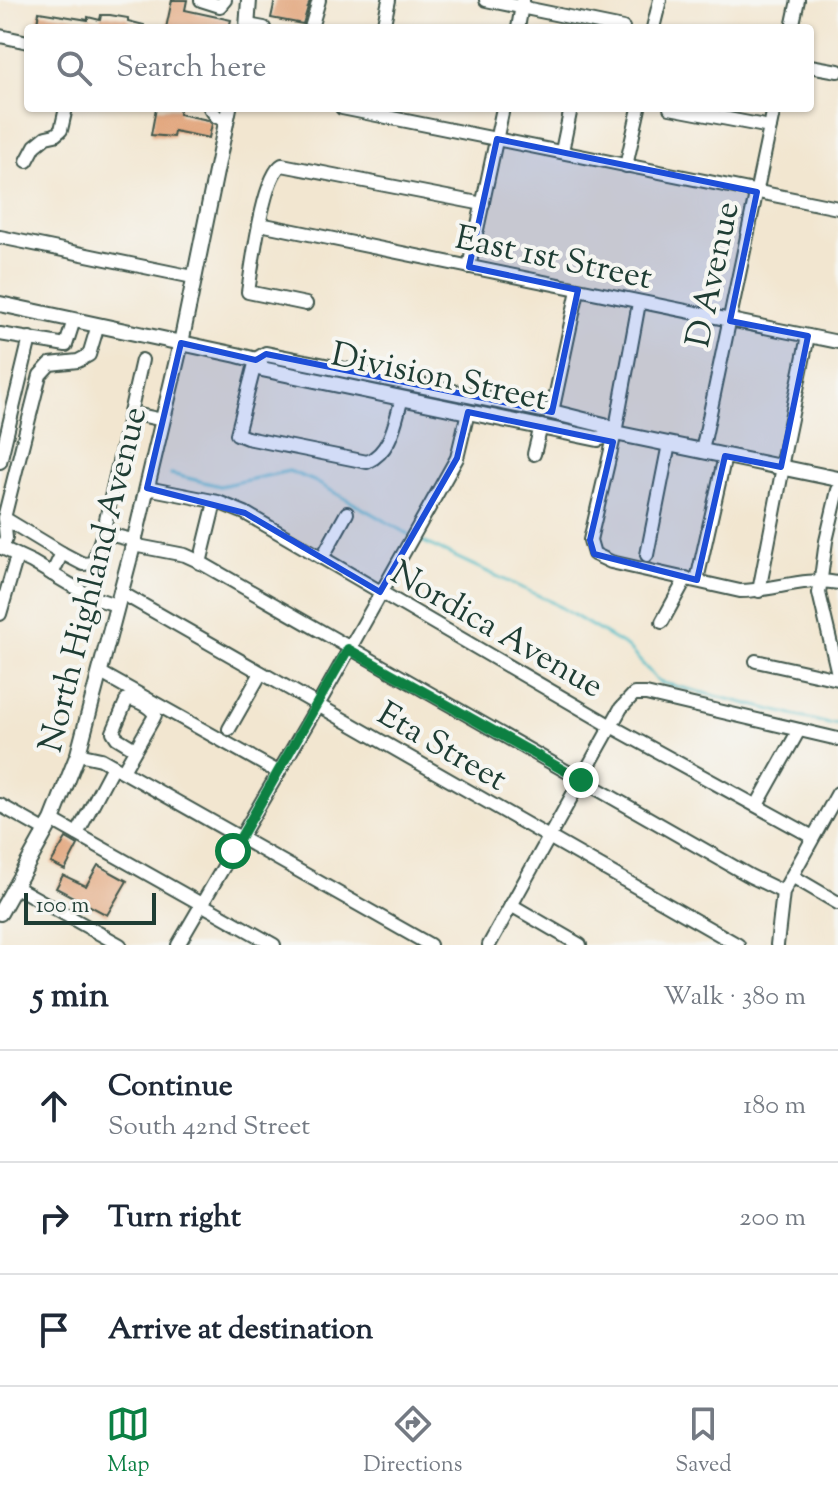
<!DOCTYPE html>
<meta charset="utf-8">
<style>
body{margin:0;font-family:"Sorts Mill Goudy",serif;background:#f6f6f7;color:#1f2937}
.scale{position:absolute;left:24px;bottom:20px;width:132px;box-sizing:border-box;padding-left:8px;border:4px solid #1f3d34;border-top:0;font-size:22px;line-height:28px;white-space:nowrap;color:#1f3d34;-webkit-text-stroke:6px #f6f6f2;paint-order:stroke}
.stop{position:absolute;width:24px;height:24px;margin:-18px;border:6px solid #0b8043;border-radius:50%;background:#fff}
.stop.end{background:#0b8043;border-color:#fff;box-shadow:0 2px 8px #0008}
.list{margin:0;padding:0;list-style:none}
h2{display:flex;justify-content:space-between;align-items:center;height:104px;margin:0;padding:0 32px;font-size:34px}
h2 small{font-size:26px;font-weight:400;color:#747a83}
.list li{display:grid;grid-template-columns:52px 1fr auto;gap:24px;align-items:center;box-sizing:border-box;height:112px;padding:0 32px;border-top:2px solid #e0e1e3}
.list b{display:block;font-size:30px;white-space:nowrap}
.list p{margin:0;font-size:26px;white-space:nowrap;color:#747a83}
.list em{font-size:26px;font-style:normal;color:#747a83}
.icon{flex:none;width:44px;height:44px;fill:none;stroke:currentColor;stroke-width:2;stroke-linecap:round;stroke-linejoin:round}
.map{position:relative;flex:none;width:838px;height:945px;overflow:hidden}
.search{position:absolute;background:#fff;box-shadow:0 2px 6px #0004;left:24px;right:24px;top:24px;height:88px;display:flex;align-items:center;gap:20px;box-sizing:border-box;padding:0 28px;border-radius:8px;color:#747a83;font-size:30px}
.sheet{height:440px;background:#fff}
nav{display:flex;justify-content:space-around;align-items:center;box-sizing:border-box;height:112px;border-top:2px solid #e0e1e3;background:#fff;font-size:22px;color:#747a83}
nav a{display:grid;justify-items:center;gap:4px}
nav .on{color:#0b8043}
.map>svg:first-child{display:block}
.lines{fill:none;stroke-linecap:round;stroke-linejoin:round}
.stream{stroke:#4ab9c2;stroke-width:3}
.building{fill:#e2a67d}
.minor-casing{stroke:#3f564b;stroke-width:16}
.major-casing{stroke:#3f564b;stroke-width:18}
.minor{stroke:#fff;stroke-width:12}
.major{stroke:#fff;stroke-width:14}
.route{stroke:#0b8043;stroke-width:10}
.marked{fill:#1d4ed8;fill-opacity:0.2;stroke:#1d4ed8;stroke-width:6;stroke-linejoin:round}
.labels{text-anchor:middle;stroke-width:8;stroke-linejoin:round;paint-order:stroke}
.street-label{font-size:34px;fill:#1f3d34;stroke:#f6f6f2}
</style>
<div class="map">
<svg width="838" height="945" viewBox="0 0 838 945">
<rect width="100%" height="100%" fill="#f6f6f2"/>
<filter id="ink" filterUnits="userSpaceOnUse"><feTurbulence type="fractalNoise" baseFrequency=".0125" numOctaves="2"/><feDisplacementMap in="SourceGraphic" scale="16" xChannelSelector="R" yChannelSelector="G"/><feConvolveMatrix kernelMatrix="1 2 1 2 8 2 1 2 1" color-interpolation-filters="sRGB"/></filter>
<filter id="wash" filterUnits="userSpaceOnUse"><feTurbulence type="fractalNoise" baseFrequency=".006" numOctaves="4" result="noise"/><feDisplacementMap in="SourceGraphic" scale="32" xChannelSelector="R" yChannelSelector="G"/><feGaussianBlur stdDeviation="1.8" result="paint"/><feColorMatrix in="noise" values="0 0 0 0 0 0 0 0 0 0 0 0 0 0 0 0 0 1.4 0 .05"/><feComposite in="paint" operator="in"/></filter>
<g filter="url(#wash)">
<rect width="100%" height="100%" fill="#f2e6d0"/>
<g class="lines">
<g class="stream">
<path d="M 171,474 L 220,486 L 289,471 L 314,481 L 408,534"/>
<path d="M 415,538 L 548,600 L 627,647 L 659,682 L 829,724 L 838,723"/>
</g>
</g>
<g id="blocks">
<g class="building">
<path d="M 172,0 L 187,0 L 185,10 L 231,20 L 229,28 L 166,28 Z"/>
<path d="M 275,0 L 310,0 L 303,24 L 271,18 Z"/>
<path d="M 39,12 L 88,20 L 88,17 L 100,20 L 101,15 L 110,15 L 128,18 L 128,21 L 144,25 L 144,28 L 50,28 L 37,23 Z"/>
<path d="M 156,108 L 180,108 L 179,114 L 208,120 L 212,124 L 209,138 L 174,131 L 173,137 L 151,135 Z"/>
<path d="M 66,838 L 78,845 L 65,870 L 51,863 Z"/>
<path d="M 98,865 L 127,881 L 107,915 L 56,888 L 63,875 L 86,886 Z"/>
</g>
</g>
</g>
<g filter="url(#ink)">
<use href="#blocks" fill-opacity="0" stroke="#3f564b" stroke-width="2"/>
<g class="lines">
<g class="minor-casing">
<g id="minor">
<path d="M 201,0 L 220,6 L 225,0"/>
<path d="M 486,0 L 623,28"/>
<path d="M 248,25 L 264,28"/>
<path d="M 311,28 L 319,0"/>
<path d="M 383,28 L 389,0"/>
<path d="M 518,28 L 523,0"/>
<path d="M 653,28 L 660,0"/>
<path d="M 792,28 L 798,0"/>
<path d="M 0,36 L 28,42"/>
<path d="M 810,66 L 838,71"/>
<path d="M 210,108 L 217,117 L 226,120"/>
<path d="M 342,108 L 838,208"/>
<path d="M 670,108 L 770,127"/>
<path d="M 562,151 L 571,108"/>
<path d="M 27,161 L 35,146 L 46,137 L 55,135 L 61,130 L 66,108"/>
<path d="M 626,166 L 639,108"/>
<path d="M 260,224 L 838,342"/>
<path d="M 0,237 L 193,277"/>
<path d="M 469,267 L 503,108"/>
<path d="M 639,303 L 615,433 L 590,540 L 594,554 L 611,562 L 740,591 C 773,591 805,576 838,583"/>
<path d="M 306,304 L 248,292 C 252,267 263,175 282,165 L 483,204"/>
<path d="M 0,334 L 66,345 L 74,320"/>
<path d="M 142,360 L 130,413 L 163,420"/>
<path d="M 256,360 L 237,434 L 247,438 L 367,462 C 392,451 395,421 402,398"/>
<path d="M 552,412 L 578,290"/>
<path d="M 130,413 L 103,533 L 133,540"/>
<path d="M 702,451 L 774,108"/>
<path d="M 534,454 L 541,426"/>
<path d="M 0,462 L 30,338"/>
<path d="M 781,467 L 808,336"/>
<path d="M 147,488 L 218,502 L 245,513 L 611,726 L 813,837"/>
<path d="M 838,490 L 826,541 L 819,593 L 838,674"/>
<path d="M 4,518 L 40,375 L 50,364 L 78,361 L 89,355 L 98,325"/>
<path d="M 133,545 L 185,555 L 196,560 L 750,876 L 783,892"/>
<path d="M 0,547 L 32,562 L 91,597 L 116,605"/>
<path d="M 2,548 L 6,538 L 4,518 L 62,553 L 52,574"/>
<path d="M 62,553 L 83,564 L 93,563 L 103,533"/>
<path d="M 647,555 L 669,444"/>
<path d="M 322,558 L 347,513"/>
<path d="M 200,563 L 215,502"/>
<path d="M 697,580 L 725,456"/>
<path d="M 759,591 L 783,467"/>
<path d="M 120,592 L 738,945"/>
<path d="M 0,614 L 17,556"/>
<path d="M 662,622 L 686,578"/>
<path d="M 756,661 L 838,679"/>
<path d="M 101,673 L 278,772"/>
<path d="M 229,729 L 261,673"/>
<path d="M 78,754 L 101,759 L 430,945"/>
<path d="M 123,771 L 153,719 L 155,715 C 151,707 136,699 127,699 L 113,732 L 117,738 L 135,749"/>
<path d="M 0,805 L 46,831"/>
<path d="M 757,805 L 799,730"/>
<path d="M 52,820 L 274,945"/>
<path d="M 77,834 L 113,766"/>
<path d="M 792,876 L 838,903"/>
<path d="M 16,887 L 120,945"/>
<path d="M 511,905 L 580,945"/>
<path d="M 178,945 L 318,705 L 457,458 L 468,412"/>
<path d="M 489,945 L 621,708 L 634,694 L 646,694 L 838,739"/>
<path d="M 777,945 L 783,892 L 838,793"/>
</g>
</g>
<g class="major-casing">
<g id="major">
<path d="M 247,28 L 249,0"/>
<path d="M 0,304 L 237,355 L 256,360 L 262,369 L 598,439 L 615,433"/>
<path d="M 256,360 L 266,354 L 552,412 L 604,425 L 615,433 L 838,479"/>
<path d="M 0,913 L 52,820 L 78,754 L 134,542 L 181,343 L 229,108"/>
</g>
</g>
<use href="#minor" class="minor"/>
<use href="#major" class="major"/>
</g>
</g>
<g class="lines" filter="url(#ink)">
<path class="route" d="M 233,851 L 348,649 L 581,780"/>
</g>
<path class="marked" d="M 497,139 L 757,192 L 730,321 L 808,336 L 781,467 L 725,456 L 697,580 L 594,554 L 590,540 L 613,442 L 468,412 L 457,458 L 380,592 L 245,513 L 147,488 L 181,343 L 256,360 L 266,354 L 552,412 L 578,290 L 469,267 Z"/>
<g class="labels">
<g class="street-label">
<text transform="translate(554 256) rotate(12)" y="12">East 1st Street</text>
<text transform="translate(711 274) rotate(-78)" y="12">D Avenue</text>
<text transform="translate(440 375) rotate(12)" y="12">Division Street</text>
<text transform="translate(91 579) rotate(-76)" y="12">North Highland Avenue</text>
<text transform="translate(498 628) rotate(30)" y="12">Nordica Avenue</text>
<text transform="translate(443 745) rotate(30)" y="12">Eta Street</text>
</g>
</g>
</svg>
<div class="scale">100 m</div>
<div class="stop" style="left:233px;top:851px"></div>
<div class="stop end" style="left:581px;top:780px"></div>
<div class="search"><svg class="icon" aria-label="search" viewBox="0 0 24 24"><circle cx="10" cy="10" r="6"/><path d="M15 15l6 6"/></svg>Search here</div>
</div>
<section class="sheet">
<h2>5 min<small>Walk · 380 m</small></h2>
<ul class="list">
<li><svg class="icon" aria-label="ahead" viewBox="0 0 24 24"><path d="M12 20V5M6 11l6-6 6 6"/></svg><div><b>Continue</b><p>South 42nd Street</p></div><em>180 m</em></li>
<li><svg class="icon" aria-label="right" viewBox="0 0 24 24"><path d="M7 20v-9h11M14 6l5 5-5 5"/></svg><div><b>Turn right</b></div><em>200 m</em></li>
<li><svg class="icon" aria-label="arrive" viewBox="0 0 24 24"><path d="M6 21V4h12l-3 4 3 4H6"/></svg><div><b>Arrive at destination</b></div></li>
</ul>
</section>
<nav>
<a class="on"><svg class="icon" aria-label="map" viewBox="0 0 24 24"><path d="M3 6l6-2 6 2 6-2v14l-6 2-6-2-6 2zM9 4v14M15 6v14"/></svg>Map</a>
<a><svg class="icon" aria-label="directions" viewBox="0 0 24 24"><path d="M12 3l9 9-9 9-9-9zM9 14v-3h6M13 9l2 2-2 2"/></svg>Directions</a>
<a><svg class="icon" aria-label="saved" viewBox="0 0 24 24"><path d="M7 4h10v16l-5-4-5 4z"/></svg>Saved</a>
</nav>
